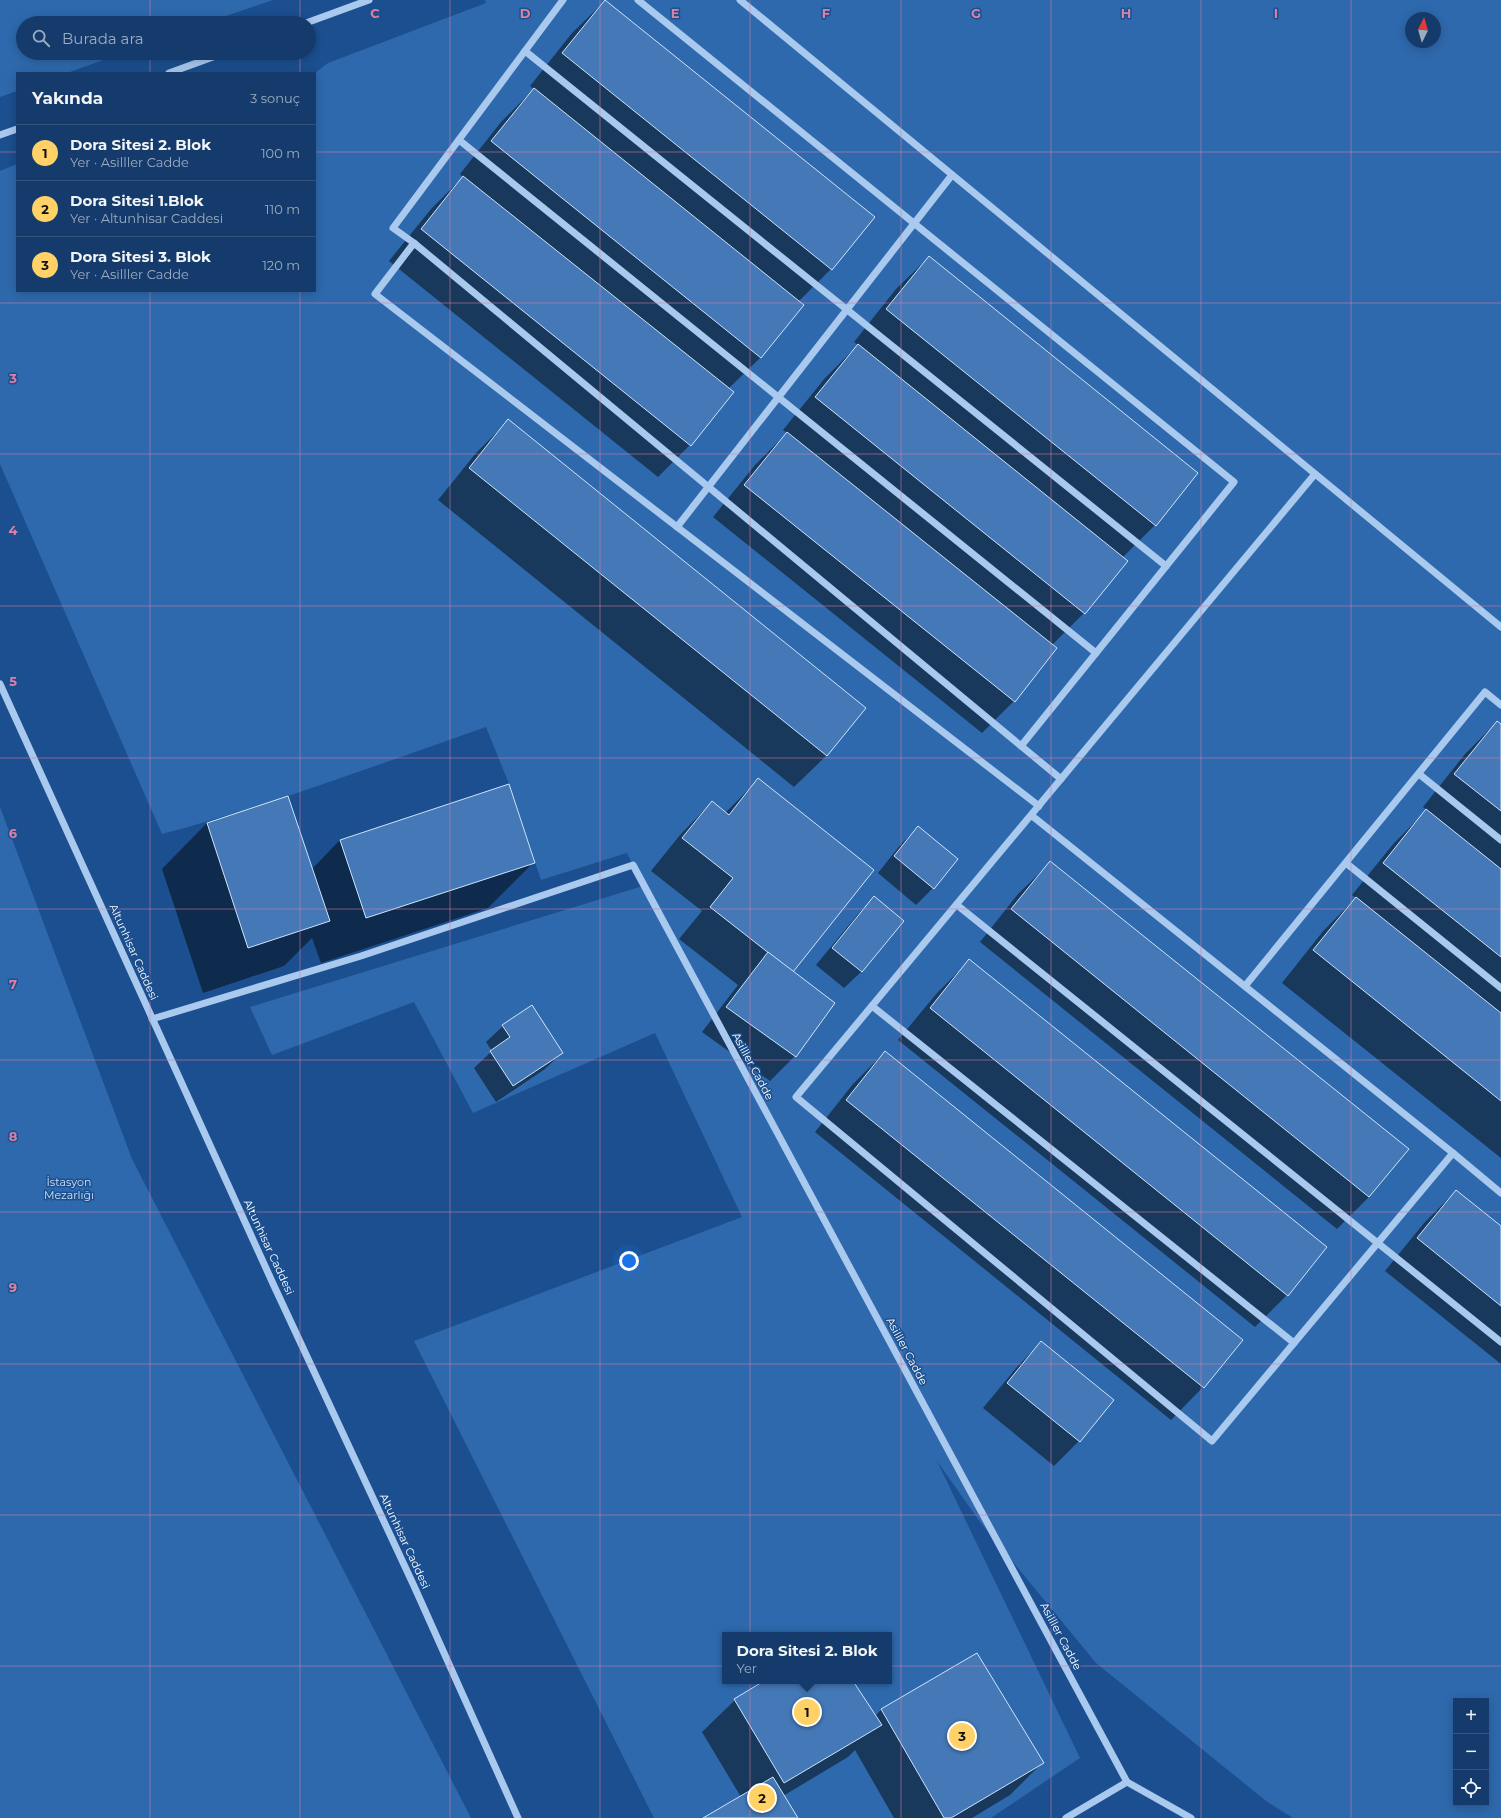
<!DOCTYPE html>
<html lang="tr">
<meta charset="utf-8">
<style>
body{margin:0;font-family:Montserrat,sans-serif;background:#214673;color:#f1f3f6}
.controls{position:absolute;right:12px;bottom:12px;display:grid;overflow:hidden;border-radius:0px;box-shadow:0 2px 10px #0003}
.controls button{width:36px;height:36px;display:grid;place-items:center;padding:0;border:0;border-bottom:1px solid #33557e;background:#143b6b;color:#f1f3f6;font:20px sans-serif}
.compass{position:absolute;left:1405px;top:12px;width:36px;height:36px;border-radius:50%;background:#143b6b;box-shadow:0 2px 10px #0003;rotate:5deg}
.you{position:absolute;left:629px;top:1261px;width:14px;height:14px;margin:-10px;border:3px solid #fff;border-radius:50%;background:#1a73e8;box-shadow:0 0 0 6px #1a73e833}
.badge{display:grid;place-items:center;width:26px;height:26px;border-radius:50%;background:#ffd166;color:#111;font-size:13px;font-weight:700}
.pin{position:absolute;translate:-50% -50%;border:2px solid #fff;box-shadow:0 1px 4px #0006}
.popup{position:absolute;left:722px;top:1632px;width:170px;height:52px;box-sizing:border-box;display:grid;place-content:center;border-radius:0px;background:#143b6b;filter:drop-shadow(0 1px 3px #0005);font-size:13px;white-space:nowrap;color:#9dadc1}
.popup b{font-size:15px;color:#f1f3f6}
.popup::after{content:'';position:absolute;left:50%;top:100%;margin-left:-8px;border:8px solid transparent;border-top-color:#143b6b}
.list{margin:0;padding:0;list-style:none}
h2{display:flex;justify-content:space-between;align-items:center;height:52px;margin:0;padding:0 16px;font-size:17px}
h2 small{font-size:13px;font-weight:400;color:#9dadc1}
.list li{display:grid;grid-template-columns:26px 1fr auto;gap:12px;align-items:center;box-sizing:border-box;height:56px;padding:0 16px;border-top:1px solid #33557e}
.list b{display:block;font-size:15px;white-space:nowrap}
.list p{margin:0;font-size:13px;white-space:nowrap;color:#9dadc1}
.list em{font-size:13px;font-style:normal;color:#9dadc1}
.icon{flex:none;width:22px;height:22px;fill:none;stroke:currentColor;stroke-width:2;stroke-linecap:round;stroke-linejoin:round}
.map{position:relative;flex:none;width:1501px;height:1818px;overflow:hidden}
.search{position:absolute;background:#143b6b;box-shadow:0 2px 10px #0003;left:16px;top:16px;width:300px;height:44px;display:flex;align-items:center;gap:10px;box-sizing:border-box;padding:0 14px;border-radius:22px;color:#9dadc1;font-size:15px}
.panel{position:absolute;background:#143b6b;box-shadow:0 2px 10px #0003;left:16px;top:72px;width:300px;height:220px;border-radius:0px}
.map>svg:first-child{display:block}
.green{fill:#2e69ad;fill-rule:evenodd}
.shadow{fill:#0007}
.building{fill:#4478b7;stroke:#cfe3fa}
.lines{fill:none;stroke-linecap:round;stroke-linejoin:round}
.minor{stroke:#a9c9ee;stroke-width:7}
.grid{fill:none;stroke:#dd80a5;stroke-width:1;stroke-opacity:0.55}
.labels{text-anchor:middle;stroke-width:3;stroke-linejoin:round;paint-order:stroke}
.street-label{font-size:11px;fill:#fff;stroke:#1b4f8f}
.park-label{font-size:11px;fill:#cfe3fa;stroke:#1b4f8f}
.grid-label{font-size:13px;text-anchor:middle;font-weight:bold;fill:#dd80a5;stroke:#1b4f8f;stroke-width:3;stroke-linejoin:round;paint-order:stroke}
</style>
<div class="map">
<svg width="1501" height="1818" viewBox="0 0 1501 1818">
<rect width="100%" height="100%" fill="#1b4f8f"/>
<g class="green">
<path d="M 0,0 L 273,0 L 206,23 L 23,23 L 23,53 L 123,53 L 67,73 L 17,73 L 17,91 L 0,97 Z"/>
<path d="M 485,0 L 1501,0 L 1501,1818 L 1293,1818 L 1266,1801 L 1096,1663 L 980,1522 L 937,1461 L 1080,1758 L 991,1818 L 654,1818 L 414,1341 L 742,1217 L 655,1033 L 473,1113 L 414,1002 L 272,1055 L 250,1007 L 643,886 L 627,853 L 541,880 L 509,784 L 486,727 C 379,764 272,805 162,834 L 0,464 L 0,171 L 17,164 L 17,291 L 315,291 L 315,73 L 328,63 L 486,3 ZM 1411,18 L 1435,18 L 1435,42 L 1411,42 ZM 725,1635 L 889,1635 L 889,1681 L 725,1681 ZM 1456,1701 L 1486,1701 L 1486,1803 L 1456,1803 Z"/>
<path d="M 0,807 L 132,1159 L 471,1818 L 0,1818 Z"/>
</g>
<g class="shadow">
<path d="M 605,1 L 831,269 L 798,302 L 803,305 L 760,358 L 728,389 L 690,445 L 658,477 L 389,261 L 431,209 L 463,177 L 460,174 L 501,122 L 534,89 L 530,86 L 572,33 Z"/>
<path d="M 929,257 L 1155,525 L 1122,558 L 1084,613 L 1052,645 L 1014,701 L 982,733 L 713,517 L 755,465 L 787,433 L 783,430 L 825,378 L 858,345 L 854,342 L 896,289 Z"/>
<path d="M 508,421 L 827,755 L 794,787 L 438,500 L 476,453 Z"/>
<path d="M 1497,722 L 1501,725 L 1501,1158 L 1282,983 L 1324,930 L 1356,898 L 1352,895 L 1394,843 L 1427,810 L 1423,807 L 1465,754 Z"/>
<path d="M 758,780 L 792,972 L 833,1003 L 795,1056 L 770,1081 L 702,1032 L 738,985 L 679,939 L 702,911 L 651,871 L 680,835 L 712,802 L 725,813 Z"/>
<path d="M 508,785 L 534,862 L 488,908 L 321,963 L 312,938 L 284,966 L 203,993 L 162,869 L 207,823 L 312,869 L 340,840 Z"/>
<path d="M 918,828 L 956,859 L 933,888 L 916,905 L 878,873 L 901,844 Z"/>
<path d="M 1051,862 L 1369,1197 L 1337,1229 L 980,942 L 1018,894 Z"/>
<path d="M 874,898 L 903,921 L 861,972 L 844,988 L 816,965 L 858,914 Z"/>
<path d="M 969,961 L 1287,1295 L 1255,1327 L 898,1040 L 937,993 Z"/>
<path d="M 531,1007 L 562,1053 L 545,1069 L 496,1102 L 474,1068 L 492,1051 L 486,1042 L 503,1026 Z"/>
<path d="M 885,1052 L 1203,1387 L 1171,1420 L 815,1132 L 853,1084 Z"/>
<path d="M 1456,1191 L 1501,1227 L 1501,1364 L 1385,1271 L 1424,1223 Z"/>
<path d="M 1041,1342 L 1113,1400 L 1079,1441 L 1054,1466 L 983,1408 L 1017,1367 Z"/>
<path d="M 766,1681 L 852,1681 L 875,1716 L 882,1709 L 1042,1763 L 1010,1795 L 972,1818 L 894,1818 L 855,1750 L 848,1757 L 783,1796 L 796,1818 L 705,1818 L 741,1797 L 702,1732 L 735,1700 Z"/>
</g>
<g class="building">
<path d="M 605,0 L 875,217 L 832,270 L 562,53 Z"/>
<path d="M 534,88 L 804,305 L 761,358 L 491,141 Z"/>
<path d="M 463,176 L 734,392 L 691,446 L 421,229 Z"/>
<path d="M 929,256 L 1198,473 L 1156,526 L 886,309 Z"/>
<path d="M 858,344 L 1128,561 L 1085,614 L 815,397 Z"/>
<path d="M 508,419 L 866,708 L 827,756 L 469,468 Z"/>
<path d="M 787,432 L 1057,648 L 1015,702 L 744,485 Z"/>
<path d="M 1497,721 L 1501,724 L 1501,811 L 1454,774 Z"/>
<path d="M 758,778 L 874,870 L 793,972 L 710,907 L 733,878 L 682,838 L 712,801 L 729,815 Z"/>
<path d="M 509,784 L 535,863 L 366,918 L 340,840 Z"/>
<path d="M 288,796 L 330,921 L 248,948 L 207,823 Z"/>
<path d="M 1426,809 L 1501,869 L 1501,957 L 1383,863 Z"/>
<path d="M 918,826 L 958,859 L 934,889 L 894,856 Z"/>
<path d="M 1050,861 L 1409,1149 L 1369,1197 L 1011,909 Z"/>
<path d="M 874,896 L 904,921 L 862,972 L 832,948 Z"/>
<path d="M 1356,897 L 1501,1013 L 1501,1101 L 1313,950 Z"/>
<path d="M 768,952 L 835,1003 L 796,1057 L 726,1007 Z"/>
<path d="M 969,959 L 1327,1247 L 1288,1296 L 930,1008 Z"/>
<path d="M 532,1005 L 563,1053 L 513,1086 L 490,1051 L 510,1037 L 502,1025 Z"/>
<path d="M 885,1051 L 1243,1340 L 1204,1388 L 846,1100 Z"/>
<path d="M 1456,1190 L 1501,1226 L 1501,1306 L 1417,1238 Z"/>
<path d="M 1041,1341 L 1114,1400 L 1080,1442 L 1007,1383 Z"/>
<path d="M 977,1653 L 1044,1763 L 951,1818 L 944,1818 L 881,1709 Z"/>
<path d="M 764,1681 L 853,1681 L 882,1725 L 784,1783 L 734,1699 Z"/>
<path d="M 773,1777 L 798,1818 L 703,1818 Z"/>
</g>
<g class="lines">
<g class="minor">
<path d="M 638,0 L 1234,482 L 1021,746"/>
<path d="M 740,0 L 1501,627"/>
<path d="M 306,23 L 369,0"/>
<path d="M 525,51 L 1166,566"/>
<path d="M 169,73 L 224,53"/>
<path d="M 0,135 L 17,129"/>
<path d="M 459,140 L 1096,653"/>
<path d="M 414,243 L 393,228 L 563,0"/>
<path d="M 677,527 L 952,175"/>
<path d="M 0,684 L 275,1288 L 414,1586 L 518,1818"/>
<path d="M 1419,774 L 1501,840"/>
<path d="M 1039,806 L 375,294 L 414,243 L 1061,779"/>
<path d="M 1031,815 L 1453,1153 L 1212,1441 L 796,1097 L 1315,474"/>
<path d="M 1346,863 L 1501,988"/>
<path d="M 957,905 L 1501,1342"/>
<path d="M 1245,986 L 1485,692 L 1501,705"/>
<path d="M 872,1006 L 1294,1343"/>
<path d="M 152,1019 L 361,956 L 633,865 L 1127,1782 L 1191,1818"/>
<path d="M 1453,1153 L 1501,1193"/>
<path d="M 1066,1818 L 1127,1782"/>
</g>
</g>
<path class="grid" d="M 150,0 L 150,23M 300,0 L 300,23M 450,0 L 450,1818M 600,0 L 600,1818M 750,0 L 750,1818M 901,0 L 901,1818M 1051,0 L 1051,1818M 1201,0 L 1201,1818M 1351,0 L 1351,1818M 150,53 L 150,73M 300,53 L 300,73M 0,152 L 17,152M 315,152 L 1501,152M 150,291 L 150,1818M 300,291 L 300,1818M 0,303 L 1501,303M 0,454 L 1501,454M 0,606 L 1501,606M 0,758 L 1501,758M 0,909 L 1501,909M 0,1060 L 1501,1060M 0,1212 L 1501,1212M 0,1364 L 1501,1364M 0,1515 L 1501,1515M 0,1666 L 1501,1666"/>
<g class="labels">
<g class="street-label">
<text transform="translate(134 952) rotate(66)" y="4">Altunhisar Caddesi</text>
<text transform="translate(753 1066) rotate(62)" y="4">Asilller Cadde</text>
<text transform="translate(269 1247) rotate(65)" y="4">Altunhisar Caddesi</text>
<text transform="translate(907 1351) rotate(62)" y="4">Asilller Cadde</text>
<text transform="translate(405 1541) rotate(65)" y="4">Altunhisar Caddesi</text>
<text transform="translate(1061 1636) rotate(62)" y="4">Asilller Cadde</text>
</g>
<g class="park-label">
<text x="69" y="1186">İstasyon<tspan x="69" dy="13">Mezarlığı</tspan></text>
</g>
</g>
<g class="grid-label">
<text x="375" y="18">C</text>
<text x="525" y="18">D</text>
<text x="675" y="18">E</text>
<text x="826" y="18">F</text>
<text x="976" y="18">G</text>
<text x="1126" y="18">H</text>
<text x="1276" y="18">I</text>
<text x="13" y="383">3</text>
<text x="13" y="535">4</text>
<text x="13" y="686">5</text>
<text x="13" y="838">6</text>
<text x="13" y="989">7</text>
<text x="13" y="1141">8</text>
<text x="13" y="1292">9</text>
</g>
</svg>
<div class="controls">
<button>+</button>
<button>−</button>
<button><svg class="icon" aria-label="locate" viewBox="0 0 24 24"><circle cx="12" cy="12" r="6"/><path d="M12 2v4M12 18v4M2 12h4M18 12h4"/></svg></button>
</div>
<svg class="compass" viewBox="-18 -18 36 36"><path d="M0-13l5 13h-10z" fill="#e53935"/><path d="M0 13l5-13h-10z" fill="#9dadc1"/></svg>
<div class="you"></div>
<div class="pin badge" style="left:807px;top:1712px">1</div>
<div class="popup"><b>Dora Sitesi 2. Blok</b>Yer</div>
<div class="pin badge" style="left:762px;top:1798px">2</div>
<div class="pin badge" style="left:962px;top:1736px">3</div>
<div class="search"><svg class="icon" aria-label="search" viewBox="0 0 24 24"><circle cx="10" cy="10" r="6"/><path d="M15 15l6 6"/></svg>Burada ara</div>
<section class="panel">
<h2>Yakında<small>3 sonuç</small></h2>
<ul class="list">
<li><span class="badge">1</span><div><b>Dora Sitesi 2. Blok</b><p>Yer · Asilller Cadde</p></div><em>100 m</em></li>
<li><span class="badge">2</span><div><b>Dora Sitesi 1.Blok</b><p>Yer · Altunhisar Caddesi</p></div><em>110 m</em></li>
<li><span class="badge">3</span><div><b>Dora Sitesi 3. Blok</b><p>Yer · Asilller Cadde</p></div><em>120 m</em></li>
</ul>
</section>
</div>
